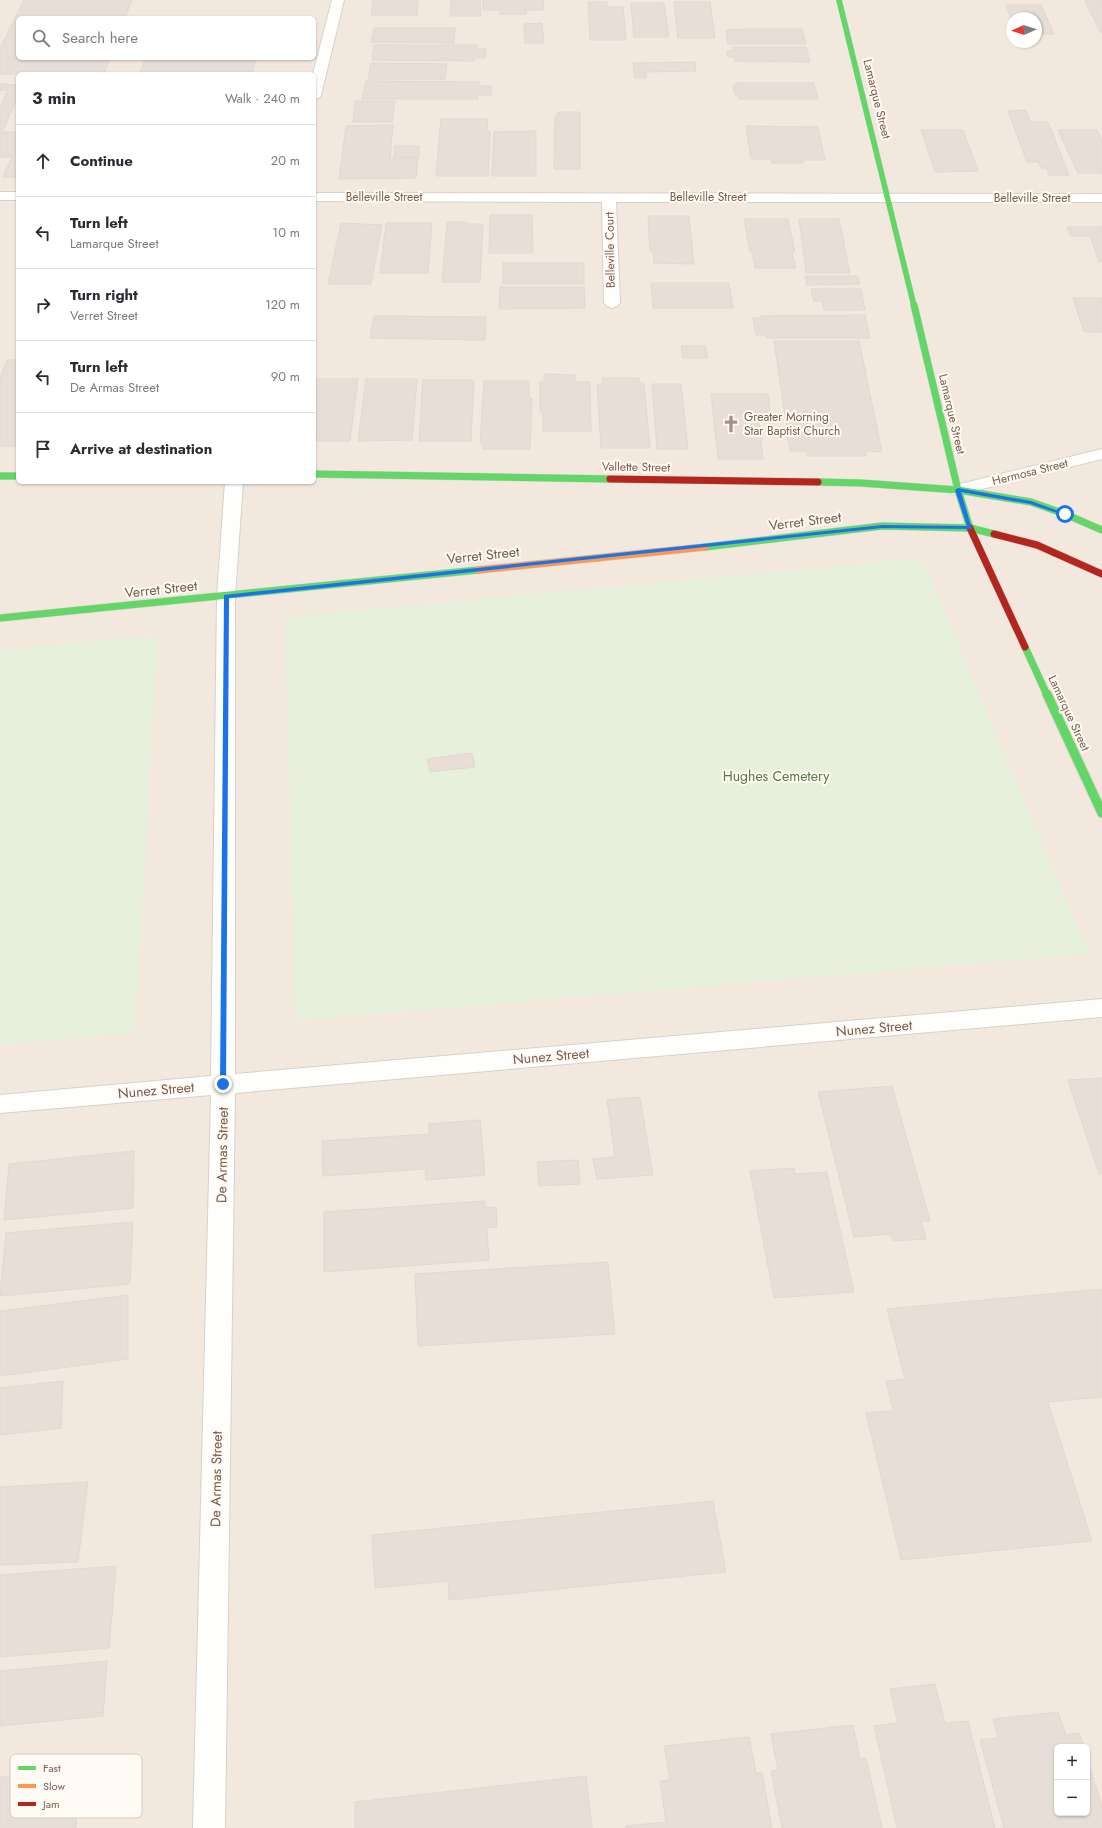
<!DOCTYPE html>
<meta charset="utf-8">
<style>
body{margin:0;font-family:Jost,sans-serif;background:#f2f2f3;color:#2b2b33}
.controls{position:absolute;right:12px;bottom:12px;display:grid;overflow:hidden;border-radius:6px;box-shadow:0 1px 3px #0004}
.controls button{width:36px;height:36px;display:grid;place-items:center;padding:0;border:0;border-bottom:1px solid #e1e1e2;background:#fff;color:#2b2b33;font:20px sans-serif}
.compass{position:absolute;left:1006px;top:12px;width:36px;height:36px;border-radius:50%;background:#fff;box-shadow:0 1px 3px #0004;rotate:267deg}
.stop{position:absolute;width:12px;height:12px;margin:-9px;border:3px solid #1a73e8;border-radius:50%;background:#fff}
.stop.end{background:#1a73e8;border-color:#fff;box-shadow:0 1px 4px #0008}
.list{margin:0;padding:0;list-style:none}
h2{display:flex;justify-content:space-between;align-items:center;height:52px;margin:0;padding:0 16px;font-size:17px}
h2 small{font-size:13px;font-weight:400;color:#7c7c81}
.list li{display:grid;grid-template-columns:26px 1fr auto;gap:12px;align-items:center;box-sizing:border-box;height:72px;padding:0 16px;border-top:1px solid #e1e1e2}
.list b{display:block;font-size:15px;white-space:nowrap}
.list p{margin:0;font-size:13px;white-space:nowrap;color:#7c7c81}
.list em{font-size:13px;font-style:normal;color:#7c7c81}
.icon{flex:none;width:22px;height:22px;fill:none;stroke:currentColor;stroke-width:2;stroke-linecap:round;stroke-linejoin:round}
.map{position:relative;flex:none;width:1102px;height:1828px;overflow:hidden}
.search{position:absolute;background:#fff;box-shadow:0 1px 3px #0004;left:16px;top:16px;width:300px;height:44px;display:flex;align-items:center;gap:10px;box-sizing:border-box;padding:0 14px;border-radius:6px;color:#7c7c81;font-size:15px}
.panel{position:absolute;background:#fff;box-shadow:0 1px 3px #0004;left:16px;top:72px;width:300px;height:412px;border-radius:6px}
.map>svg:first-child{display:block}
.residential{fill:#f2e8de;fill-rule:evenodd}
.green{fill:#e7f0db}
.building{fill:#e6ded7;stroke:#e2d8d2}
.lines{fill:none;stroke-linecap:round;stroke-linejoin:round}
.street-casing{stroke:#d7d1cb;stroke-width:2}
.fast-far2-casing{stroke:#d9d2cb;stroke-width:6}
.fast-far1-casing{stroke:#d9d2cb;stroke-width:8}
.fast-casing{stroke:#d9d2cb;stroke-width:11}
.slow-casing{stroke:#d9d2cb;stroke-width:8}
.jam-casing{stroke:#d9d2cb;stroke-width:8}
.street{fill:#fefefd;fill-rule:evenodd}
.fast-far2{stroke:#63d668;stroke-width:5.5}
.fast-far1{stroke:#63d668;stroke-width:7}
.fast{stroke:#63d668;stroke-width:9}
.slow{stroke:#ff974d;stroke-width:7}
.jam{stroke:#b3261e;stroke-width:7}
.route{fill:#1a73e8}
.labels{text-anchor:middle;stroke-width:4;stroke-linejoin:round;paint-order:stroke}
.far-street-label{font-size:12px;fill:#7a5c4d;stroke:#fffaf3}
.far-poi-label{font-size:12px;fill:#7a5c4d;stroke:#fffaf3;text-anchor:start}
.street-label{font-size:14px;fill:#7a5c4d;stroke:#fffaf3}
.park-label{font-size:14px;fill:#537a41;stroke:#fffaf3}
.key{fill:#fffaf3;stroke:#d7cbc1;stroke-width:1}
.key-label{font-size:11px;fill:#7a5c4d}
</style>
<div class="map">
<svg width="1102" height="1828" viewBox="0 0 1102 1828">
<rect width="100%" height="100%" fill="#f9f5f0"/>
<path class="residential" d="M 0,0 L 1102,0 L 1102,1828 L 0,1828 ZM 18,18 L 314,18 L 314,58 L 18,58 ZM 1012,18 L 1036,18 L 1036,42 L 1012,42 ZM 18,74 L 314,74 L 314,482 L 18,482 ZM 1057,1747 L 1087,1747 L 1087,1813 L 1057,1813 Z"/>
<g class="green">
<path d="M 922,558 L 1089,954 L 295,1021 L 285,617 Z"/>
<path d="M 158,635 L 135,1033 L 0,1045 L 0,650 Z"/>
</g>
<g class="building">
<path d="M 24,0 L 132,0 L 125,18 L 18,18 L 18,58 L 110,58 L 104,74 L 0,74 L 0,49 Z"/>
<path d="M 373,0 L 418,0 L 417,15 L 371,15 Z"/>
<path d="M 451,0 L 480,0 L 481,16 L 450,16 Z"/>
<path d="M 483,0 L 543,0 L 544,10 L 526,10 L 526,14 L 500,14 L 500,10 L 483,10 Z"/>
<path d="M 1085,1 L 1102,1 L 1102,33 L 1101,33 Z"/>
<path d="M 588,2 L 607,2 L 607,7 L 623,7 L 626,40 L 590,40 Z"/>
<path d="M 674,2 L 710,2 L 715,38 L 678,38 Z"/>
<path d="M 631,3 L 664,3 L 669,37 L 634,37 Z"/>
<path d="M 1006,5 L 1041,5 L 1054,34 L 1036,34 L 1036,18 L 1012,18 L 1012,20 Z"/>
<path d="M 542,23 L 544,43 L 525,43 L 524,24 Z"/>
<path d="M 374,28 L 455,28 L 454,43 L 371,42 Z"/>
<path d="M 746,29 L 802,29 L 806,44 L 728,44 L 726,30 Z"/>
<path d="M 374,45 L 477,45 L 476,49 L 486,49 L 485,58 L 475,58 L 474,61 L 372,60 Z"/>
<path d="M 733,47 L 806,47 L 810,62 L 735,61 L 734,57 L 728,57 L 727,51 L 733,51 Z"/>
<path d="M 145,58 L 256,58 L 252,74 L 140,74 Z"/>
<path d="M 695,62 L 696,71 L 646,72 L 646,78 L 635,78 L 633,63 Z"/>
<path d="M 371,63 L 447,64 L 445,79 L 368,79 Z"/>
<path d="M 366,81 L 479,82 L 479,86 L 491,86 L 491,95 L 478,95 L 478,99 L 362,99 Z"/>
<path d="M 736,83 L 814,83 L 818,99 L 739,99 L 738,96 L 735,95 L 733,86 L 736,86 Z"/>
<path d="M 0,84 L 18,85 L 18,96 L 2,132 L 18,132 L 18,177 L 3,177 L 12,157 L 0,157 L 0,107 L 8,90 L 0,90 Z"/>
<path d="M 355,101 L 395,101 L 392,122 L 353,122 Z"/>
<path d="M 1026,110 L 1030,122 L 1048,122 L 1069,175 L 1049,175 L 1047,168 L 1041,168 L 1039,162 L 1027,162 L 1008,111 Z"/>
<path d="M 558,112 L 580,112 L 580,169 L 554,169 L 555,117 L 557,117 Z"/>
<path d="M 441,119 L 488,119 L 487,131 L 490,131 L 488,176 L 436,176 Z"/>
<path d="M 393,125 L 390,158 L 418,158 L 416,178 L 339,179 L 346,126 Z"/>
<path d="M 746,126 L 818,127 L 825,160 L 802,160 L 803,163 L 772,163 L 771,159 L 751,159 Z"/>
<path d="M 921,130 L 963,130 L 978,171 L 935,172 Z"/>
<path d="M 1058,130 L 1097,130 L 1102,140 L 1102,173 L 1078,173 Z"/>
<path d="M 536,131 L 536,176 L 492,176 L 494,132 Z"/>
<path d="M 395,146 L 419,146 L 419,157 L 394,157 Z"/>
<path d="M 490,215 L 532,215 L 533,253 L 489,253 Z"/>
<path d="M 648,216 L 689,216 L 694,264 L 654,263 L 653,251 L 650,251 Z"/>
<path d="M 744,219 L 788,219 L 795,252 L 792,252 L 796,268 L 755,268 L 752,252 L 750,252 Z"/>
<path d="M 799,219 L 839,219 L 850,273 L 806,273 Z"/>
<path d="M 447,222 L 467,222 L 467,224 L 483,224 L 480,282 L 442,282 Z"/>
<path d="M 341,223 L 382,225 L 371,284 L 328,284 Z"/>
<path d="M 386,223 L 432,223 L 428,273 L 380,273 Z"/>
<path d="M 1067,227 L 1102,227 L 1102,262 L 1099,262 L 1090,236 L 1070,236 Z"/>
<rect x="503" y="263" width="81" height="21"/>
<path d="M 805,276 L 858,276 L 860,284 L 807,285 Z"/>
<path d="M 651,283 L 729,283 L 733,308 L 653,308 Z"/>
<path d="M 500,287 L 584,287 L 585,308 L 499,309 Z"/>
<path d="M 811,289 L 861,289 L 865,310 L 824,310 L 822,301 L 814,301 Z"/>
<path d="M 1073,298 L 1102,298 L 1102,332 L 1084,332 Z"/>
<path d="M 865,315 L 870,338 L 766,338 L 766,335 L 756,335 L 753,318 L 762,318 L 761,316 Z"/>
<path d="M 374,316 L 486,317 L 485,340 L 370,338 Z"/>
<path d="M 774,341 L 859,341 L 882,452 L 865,451 L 866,456 L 808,456 L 806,451 L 790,451 Z"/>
<path d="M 681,346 L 705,346 L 708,358 L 683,358 Z"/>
<path d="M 7,360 L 18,360 L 18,446 L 0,446 L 0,378 Z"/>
<path d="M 544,374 L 575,375 L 575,382 L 590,382 L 591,431 L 543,431 L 543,412 L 540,412 L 540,382 L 544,382 Z"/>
<path d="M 602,378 L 639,378 L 640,384 L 644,384 L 650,448 L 601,448 L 597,384 L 603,384 Z"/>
<path d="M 314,379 L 358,379 L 350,441 L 314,441 Z"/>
<path d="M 366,379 L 417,379 L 412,440 L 358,441 Z"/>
<path d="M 423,380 L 474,380 L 471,441 L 419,441 Z"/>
<path d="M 484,381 L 529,381 L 529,398 L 532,398 L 530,449 L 483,449 L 483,443 L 480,443 Z"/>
<path d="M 652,384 L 681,384 L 688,449 L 657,449 Z"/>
<path d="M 711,394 L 768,394 L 770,412 L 758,412 L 763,459 L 718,459 Z"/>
<path d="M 472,753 L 475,767 L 430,772 L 427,759 Z"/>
<path d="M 1102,1078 L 1102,1174 L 1099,1174 L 1068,1080 Z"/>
<path d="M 892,1086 L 930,1221 L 921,1221 L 926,1239 L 893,1241 L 891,1234 L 854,1237 L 818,1092 Z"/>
<path d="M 640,1097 L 653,1175 L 597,1179 L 593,1159 L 615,1157 L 607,1100 Z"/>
<path d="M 480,1120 L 485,1175 L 426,1180 L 425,1169 L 323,1176 L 322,1141 L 429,1134 L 429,1124 Z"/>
<path d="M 134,1151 L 133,1208 L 4,1220 L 9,1164 Z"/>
<path d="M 578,1160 L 580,1184 L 539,1186 L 537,1162 Z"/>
<path d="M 794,1168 L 795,1174 L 827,1172 L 854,1292 L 774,1298 L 750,1171 Z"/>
<path d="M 485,1201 L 485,1208 L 496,1207 L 497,1227 L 487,1228 L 489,1260 L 324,1272 L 324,1212 Z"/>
<path d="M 133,1222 L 130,1284 L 0,1296 L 6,1233 Z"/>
<path d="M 608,1262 L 615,1334 L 418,1346 L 415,1274 Z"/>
<path d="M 1102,1289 L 1102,1397 L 1048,1402 L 1092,1541 L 901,1560 L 866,1413 L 893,1411 L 886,1381 L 905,1379 L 887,1309 Z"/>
<path d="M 128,1295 L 128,1359 L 0,1376 L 0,1311 Z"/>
<path d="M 63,1381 L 61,1428 L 0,1435 L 0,1388 Z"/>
<path d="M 88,1482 L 78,1562 L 0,1565 L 0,1487 Z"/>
<path d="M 713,1501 L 726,1572 L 449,1600 L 448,1581 L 375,1588 L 372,1535 Z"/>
<path d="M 116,1566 L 109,1648 L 0,1657 L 0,1575 Z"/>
<path d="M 107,1661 L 103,1716 L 0,1726 L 0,1671 Z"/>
<path d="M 935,1684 L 945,1723 L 968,1721 L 995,1828 L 897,1828 L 874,1726 L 898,1723 L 890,1689 Z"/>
<path d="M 1058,1712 L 1066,1735 L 1079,1733 L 1084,1747 L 1057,1747 L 1057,1813 L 1087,1813 L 1087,1758 L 1102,1807 L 1102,1828 L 1004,1828 L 980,1740 L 998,1738 L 993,1719 Z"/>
<path d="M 853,1725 L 860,1759 L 866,1758 L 882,1828 L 782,1828 L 771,1771 L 778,1770 L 771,1734 Z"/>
<path d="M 749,1737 L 756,1773 L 762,1772 L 772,1828 L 626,1828 L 626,1826 L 666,1822 L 660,1781 L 670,1780 L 664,1746 Z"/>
<path d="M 79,1768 L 76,1828 L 0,1828 L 0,1777 Z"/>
<path d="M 586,1776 L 592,1828 L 355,1828 L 355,1802 Z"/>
</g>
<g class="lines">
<g class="street-casing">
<g id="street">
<path d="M 332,0 L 344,0 L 321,95 L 319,98 L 314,99 L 313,74 Z"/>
<rect x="0" y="192" width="18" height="8"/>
<path d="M 314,193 L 1102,194 L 1102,202 L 616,202 L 620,303 L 617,306 L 612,308 L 607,306 L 604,303 L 602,202 L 314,201 Z"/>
<path d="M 1102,449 L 1102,459 L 958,495 L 952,494 L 949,490 L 952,486 Z"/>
<path d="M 225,482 L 243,482 L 235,596 L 235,1074 L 1102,999 L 1102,1017 L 235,1093 L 225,1828 L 193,1828 L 211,1095 L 0,1113 L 0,1095 L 211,1076 L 217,596 Z"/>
</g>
</g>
<g class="fast-far2-casing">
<path id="fast-far2" d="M 839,0 L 914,306"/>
</g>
<g class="fast-far1-casing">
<g id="fast-far1">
<path d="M 914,305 L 958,490 L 970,528"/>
<path d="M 314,474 L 610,479"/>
<path d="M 0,476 L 18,476"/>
<path d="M 818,482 L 861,483 L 958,490 L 1031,502 L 1065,514 L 1102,530"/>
<path d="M 705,547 L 882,526 L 970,528 L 994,534"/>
<path d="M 0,618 L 478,570"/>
<path d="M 1025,647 L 1047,695"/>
</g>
</g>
<g class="fast-casing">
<path id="fast" d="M 1047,694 L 1102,813"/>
</g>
<g class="slow-casing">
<path id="slow" d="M 478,570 L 705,547"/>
</g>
<g class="jam-casing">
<g id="jam">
<path d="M 610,479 L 818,482"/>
<path d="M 970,528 L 1025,647"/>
<path d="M 994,534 L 1037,545 L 1102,574"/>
</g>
</g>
<use href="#street" class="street"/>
<use href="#fast-far2" class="fast-far2"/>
<use href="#fast-far1" class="fast-far1"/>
<use href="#fast" class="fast"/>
<use href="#slow" class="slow"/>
<use href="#jam" class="jam"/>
</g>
<path class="route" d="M 958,488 L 1031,501 L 1067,514 L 1063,515 L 1030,504 L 961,492 L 972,529 L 882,528 L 229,598 L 226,1084 L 225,1086 L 220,1086 L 224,595 L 882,525 L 967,526 L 955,490 Z"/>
<defs>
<g id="church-bare" transform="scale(1.38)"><path d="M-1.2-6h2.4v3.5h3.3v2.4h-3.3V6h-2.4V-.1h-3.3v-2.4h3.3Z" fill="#a69286" stroke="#fffaf3" stroke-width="2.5" paint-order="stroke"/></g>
</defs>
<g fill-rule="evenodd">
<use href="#church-bare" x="731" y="424"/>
</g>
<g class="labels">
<g class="far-street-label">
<text transform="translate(877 99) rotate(76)" y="4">Lamarque Street</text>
<text x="384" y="201">Belleville Street</text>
<text x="708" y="201">Belleville Street</text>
<text x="1032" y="202">Belleville Street</text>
<text transform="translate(610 250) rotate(-91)" y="4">Belleville Court</text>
<text transform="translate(952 414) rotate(77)" y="4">Lamarque Street</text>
<text transform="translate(636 467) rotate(1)" y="4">Vallette Street</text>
<text transform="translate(1030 472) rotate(-14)" y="4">Hermosa Street</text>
<text transform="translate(1069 713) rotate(65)" y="4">Lamarque Street</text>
</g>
<g class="far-poi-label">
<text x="744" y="421">Greater Morning<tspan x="744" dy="14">Star Baptist Church</tspan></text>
</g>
<g class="street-label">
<text transform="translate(805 521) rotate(-7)" y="5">Verret Street</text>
<text transform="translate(483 555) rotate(-6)" y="5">Verret Street</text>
<text transform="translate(161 589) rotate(-6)" y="5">Verret Street</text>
<text transform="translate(874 1028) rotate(-5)" y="5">Nunez Street</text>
<text transform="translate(551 1056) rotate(-5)" y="5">Nunez Street</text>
<text transform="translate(156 1090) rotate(-5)" y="5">Nunez Street</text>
<text transform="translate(222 1155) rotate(-89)" y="5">De Armas Street</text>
<text transform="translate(216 1479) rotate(-89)" y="5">De Armas Street</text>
</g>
<g class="park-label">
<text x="776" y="781">Hughes Cemetery</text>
</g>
</g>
<rect x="10" y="1754" width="132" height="64" rx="6" class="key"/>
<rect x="18" y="1766" width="18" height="4" fill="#63d668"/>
<rect x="18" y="1784" width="18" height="4" fill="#ff974d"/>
<rect x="18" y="1802" width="18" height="4" fill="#b3261e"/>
<g class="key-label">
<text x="43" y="1772">Fast</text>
<text x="43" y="1790">Slow</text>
<text x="43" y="1808">Jam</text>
</g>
</svg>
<div class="controls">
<button>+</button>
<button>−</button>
</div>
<svg class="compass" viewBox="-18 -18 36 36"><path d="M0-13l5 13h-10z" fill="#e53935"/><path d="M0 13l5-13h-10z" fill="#7c7c81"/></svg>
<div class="stop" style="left:1065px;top:514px"></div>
<div class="stop end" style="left:223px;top:1084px"></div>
<div class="search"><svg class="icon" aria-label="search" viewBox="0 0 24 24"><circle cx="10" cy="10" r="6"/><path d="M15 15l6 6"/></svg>Search here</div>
<section class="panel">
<h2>3 min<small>Walk · 240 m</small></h2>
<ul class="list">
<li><svg class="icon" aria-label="ahead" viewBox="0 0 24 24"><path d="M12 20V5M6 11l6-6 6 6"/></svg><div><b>Continue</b></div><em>20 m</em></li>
<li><svg class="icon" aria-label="left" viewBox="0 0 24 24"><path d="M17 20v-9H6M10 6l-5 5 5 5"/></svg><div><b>Turn left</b><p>Lamarque Street</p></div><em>10 m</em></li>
<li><svg class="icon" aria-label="right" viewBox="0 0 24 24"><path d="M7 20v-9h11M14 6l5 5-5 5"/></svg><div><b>Turn right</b><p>Verret Street</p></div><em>120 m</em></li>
<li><svg class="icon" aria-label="left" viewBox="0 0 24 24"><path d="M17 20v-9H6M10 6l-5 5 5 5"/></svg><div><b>Turn left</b><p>De Armas Street</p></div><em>90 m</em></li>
<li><svg class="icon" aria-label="arrive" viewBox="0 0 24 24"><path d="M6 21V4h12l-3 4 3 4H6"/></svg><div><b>Arrive at destination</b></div></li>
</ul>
</section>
</div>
